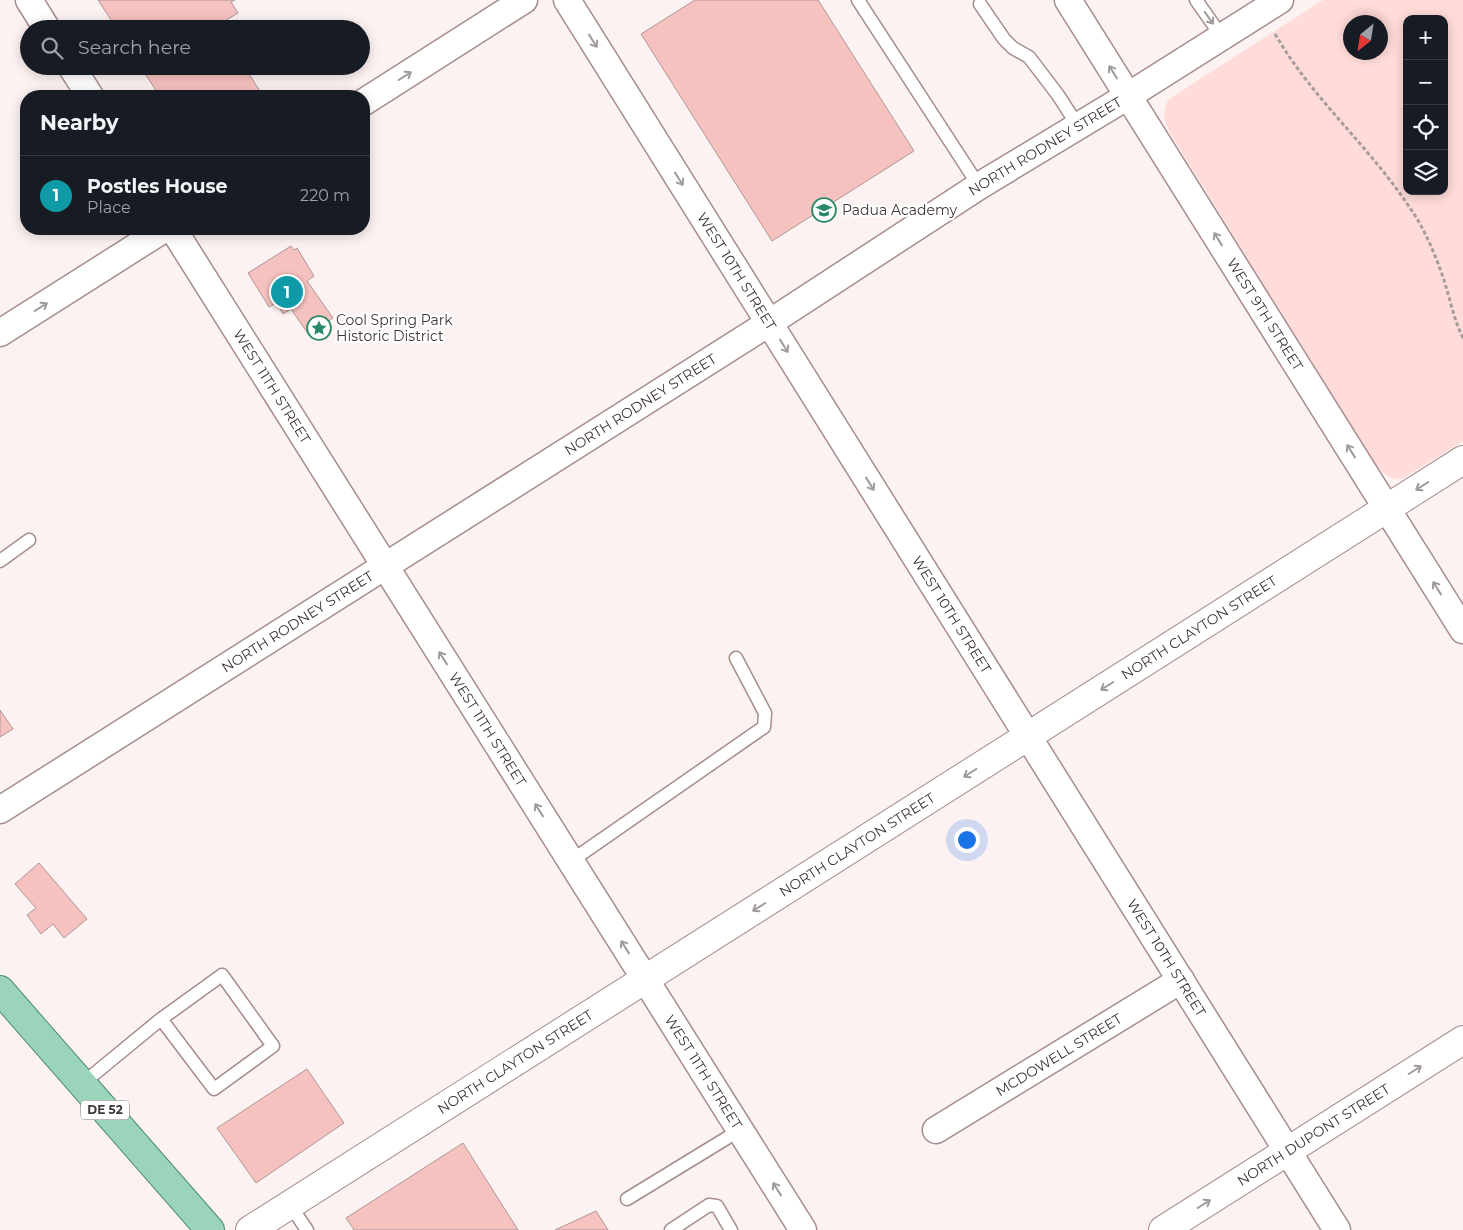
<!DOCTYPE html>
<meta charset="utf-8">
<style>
body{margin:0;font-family:Montserrat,sans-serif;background:#242831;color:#f1f3f6}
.controls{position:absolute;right:15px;top:15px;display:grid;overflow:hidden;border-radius:10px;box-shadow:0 2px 12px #0003}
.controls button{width:45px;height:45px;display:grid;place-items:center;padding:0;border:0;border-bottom:1px solid #363941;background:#171b24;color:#f1f3f6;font:25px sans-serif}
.compass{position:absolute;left:1343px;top:15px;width:45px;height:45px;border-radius:50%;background:#171b24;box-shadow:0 2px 12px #0003;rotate:210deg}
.you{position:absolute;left:966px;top:839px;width:18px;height:18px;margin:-12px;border:4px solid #fff;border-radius:50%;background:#1a73e8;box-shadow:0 0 0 8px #1a73e833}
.badge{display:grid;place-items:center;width:32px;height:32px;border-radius:50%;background:#d93025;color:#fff;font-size:16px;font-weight:700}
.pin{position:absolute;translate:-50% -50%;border:2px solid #fff;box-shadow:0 1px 5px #0006}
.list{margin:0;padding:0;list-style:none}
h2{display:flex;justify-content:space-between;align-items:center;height:65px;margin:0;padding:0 20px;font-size:21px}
h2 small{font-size:16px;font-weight:400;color:#9ea1a6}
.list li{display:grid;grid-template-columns:32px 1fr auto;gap:15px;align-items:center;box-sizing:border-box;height:80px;padding:0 20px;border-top:1px solid #363941}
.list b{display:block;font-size:19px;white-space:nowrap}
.list p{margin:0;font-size:16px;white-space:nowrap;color:#9ea1a6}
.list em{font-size:16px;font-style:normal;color:#9ea1a6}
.icon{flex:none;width:28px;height:28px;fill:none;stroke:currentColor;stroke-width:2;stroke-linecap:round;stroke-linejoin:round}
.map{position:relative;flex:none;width:1463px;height:1230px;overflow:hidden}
.search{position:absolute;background:#171b24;box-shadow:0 2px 12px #0003;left:20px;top:20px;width:350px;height:55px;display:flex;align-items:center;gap:12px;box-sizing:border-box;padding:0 18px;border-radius:28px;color:#9ea1a6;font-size:19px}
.panel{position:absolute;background:#171b24;box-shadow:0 2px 12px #0003;left:20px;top:90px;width:350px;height:145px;border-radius:20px}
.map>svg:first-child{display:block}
.green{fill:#ffdbd9;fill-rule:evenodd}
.building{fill:#f6c2bf;stroke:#ae9695}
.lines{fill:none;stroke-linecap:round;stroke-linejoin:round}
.lane-casing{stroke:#a58d8c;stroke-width:15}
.street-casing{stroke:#a58d8c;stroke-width:29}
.secondary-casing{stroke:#a58d8c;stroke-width:30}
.primary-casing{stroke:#4e8a6f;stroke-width:30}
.path{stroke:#a89d9d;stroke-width:3;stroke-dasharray:4 2.5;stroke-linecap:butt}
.lane{stroke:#fff;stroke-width:12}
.street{stroke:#fff;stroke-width:26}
.secondary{stroke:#fff;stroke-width:28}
.primary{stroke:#99d4bb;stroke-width:28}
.oneway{stroke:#a09a9a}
.labels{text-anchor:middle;stroke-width:4.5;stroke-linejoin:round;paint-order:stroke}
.shield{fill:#fff;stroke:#797272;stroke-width:1}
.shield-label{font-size:12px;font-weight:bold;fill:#403636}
.street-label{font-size:14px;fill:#403636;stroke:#fff}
.poi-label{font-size:14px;fill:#403636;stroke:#fff;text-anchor:start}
</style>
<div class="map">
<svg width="1463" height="1230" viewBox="0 0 1463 1230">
<rect width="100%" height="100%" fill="#fdf2f2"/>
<path class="green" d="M 1323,0 L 1463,0 L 1463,441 L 1402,479 C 1385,479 1381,471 1371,458 L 1170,133 C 1164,120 1161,112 1169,99 ZM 1407,19 L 1444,19 L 1444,191 L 1407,191 ZM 1350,22 L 1380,22 L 1380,52 L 1350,52 Z"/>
<g class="building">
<path d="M 98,0 L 235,0 L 231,2 L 238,13 L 218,25 L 221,29 L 117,29 Z"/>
<path d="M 695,0 L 818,0 L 914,151 L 772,241 L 641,34 Z"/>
<path d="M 140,66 L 244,66 L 263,96 L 158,96 L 159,95 Z"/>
<path d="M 291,246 L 294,250 L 297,248 L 314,276 L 307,281 L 333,318 L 309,335 L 291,309 L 283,314 L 277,303 L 269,307 L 248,273 Z"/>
<path d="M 0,710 L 13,729 L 0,737 Z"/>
<path d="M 39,863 L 87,919 L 64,938 L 53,924 L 41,934 L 27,915 L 36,908 L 15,884 Z"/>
<path d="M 307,1069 L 344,1123 L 256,1183 L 217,1128 Z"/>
<path d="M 463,1143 L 518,1230 L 354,1230 L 346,1218 Z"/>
<path d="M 596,1211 L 608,1230 L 555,1230 Z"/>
</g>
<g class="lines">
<g class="lane-casing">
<g id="lane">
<path d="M 858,0 L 979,186"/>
<path d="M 1196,0 L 1222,37"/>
<path d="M 980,4 L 1004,39 L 1013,48 L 1029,57 L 1058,95 L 1078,126"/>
<path d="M 0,561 L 29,540"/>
<path d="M 571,861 L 764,727 L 765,713 L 736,658"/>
<path d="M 82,1084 L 161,1019 L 222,975 L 273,1046 L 214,1089 L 161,1019"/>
<path d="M 627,1199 L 740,1130"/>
<path d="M 290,1205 L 307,1230"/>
<path d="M 671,1230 L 709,1205 L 717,1206 L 731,1230"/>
</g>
</g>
<g class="street-casing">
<g id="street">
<path d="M 29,0 L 47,29"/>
<path id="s1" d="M 567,0 L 1337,1230"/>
<path id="s2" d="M 1068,0 L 1463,630"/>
<path d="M 71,66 L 90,96"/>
<path d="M 364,102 L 524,0"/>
<path id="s3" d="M 173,229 L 803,1230"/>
<path d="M 0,333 L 164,229"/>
<path id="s4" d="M 0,810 L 769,323 L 979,186 L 1128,96 L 1280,0"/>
<path id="s5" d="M 936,1130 L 1181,980"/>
</g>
</g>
<g class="secondary-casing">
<g id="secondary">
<path id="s6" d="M 250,1230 L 1463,460"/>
<path id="s7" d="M 1163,1230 L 1463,1040"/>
</g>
</g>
<g class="primary-casing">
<path id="primary" d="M 0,990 L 210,1230"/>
</g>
<path class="path" d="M 1275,34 C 1312,98 1367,144 1408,205 C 1424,227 1435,254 1444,280 C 1450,299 1454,320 1463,338"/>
<use href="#lane" class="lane"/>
<use href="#street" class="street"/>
<use href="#secondary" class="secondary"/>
<use href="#primary" class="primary"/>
</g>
<defs><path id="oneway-shaft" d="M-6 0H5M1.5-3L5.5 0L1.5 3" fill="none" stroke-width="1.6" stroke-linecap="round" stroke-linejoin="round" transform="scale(1.25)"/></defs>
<g class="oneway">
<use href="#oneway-shaft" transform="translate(1209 18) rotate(55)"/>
<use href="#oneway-shaft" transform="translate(593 41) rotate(58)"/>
<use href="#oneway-shaft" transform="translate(1113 72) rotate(-122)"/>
<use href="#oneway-shaft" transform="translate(405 76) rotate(-32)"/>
<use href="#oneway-shaft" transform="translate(679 179) rotate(58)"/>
<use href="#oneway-shaft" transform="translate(1218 239) rotate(-122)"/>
<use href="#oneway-shaft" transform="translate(41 307) rotate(-32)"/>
<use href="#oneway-shaft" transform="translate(784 346) rotate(58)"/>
<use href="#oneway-shaft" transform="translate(1351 451) rotate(-122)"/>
<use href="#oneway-shaft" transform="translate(870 484) rotate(58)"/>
<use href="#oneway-shaft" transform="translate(1422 486) rotate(148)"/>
<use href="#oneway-shaft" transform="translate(1437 588) rotate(-122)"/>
<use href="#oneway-shaft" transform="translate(443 658) rotate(-122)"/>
<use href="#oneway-shaft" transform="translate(1107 686) rotate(148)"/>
<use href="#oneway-shaft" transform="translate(970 773) rotate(148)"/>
<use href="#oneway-shaft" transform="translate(539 810) rotate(-122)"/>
<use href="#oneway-shaft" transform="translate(759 907) rotate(148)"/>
<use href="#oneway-shaft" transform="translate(625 947) rotate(-122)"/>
<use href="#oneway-shaft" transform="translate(1415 1070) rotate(-32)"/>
<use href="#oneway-shaft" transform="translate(777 1189) rotate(-122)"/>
<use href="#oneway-shaft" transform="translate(1204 1204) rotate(-32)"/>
</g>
<defs>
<g id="school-ring" transform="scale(1.25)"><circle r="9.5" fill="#fff" stroke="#278a64" stroke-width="1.5"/><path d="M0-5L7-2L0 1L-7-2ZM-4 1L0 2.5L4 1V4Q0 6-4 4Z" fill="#278a64"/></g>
<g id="sight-ring" transform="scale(1.25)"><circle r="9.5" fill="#fff" stroke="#278a64" stroke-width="1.5"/><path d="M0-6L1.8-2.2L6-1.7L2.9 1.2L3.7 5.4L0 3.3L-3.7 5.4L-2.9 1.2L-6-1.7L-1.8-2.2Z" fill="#278a64"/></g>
</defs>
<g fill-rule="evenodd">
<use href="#school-ring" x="824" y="210"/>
<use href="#sight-ring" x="319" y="328"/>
</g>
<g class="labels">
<rect class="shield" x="81" y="1100.5" width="48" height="19" rx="4"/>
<g class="shield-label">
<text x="105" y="1114">DE 52</text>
</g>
<g class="street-label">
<text dy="5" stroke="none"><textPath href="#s4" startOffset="1238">NORTH RODNEY STREET</textPath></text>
<text dy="5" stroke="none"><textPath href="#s1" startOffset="320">WEST 10TH STREET</textPath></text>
<text dy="5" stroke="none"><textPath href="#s2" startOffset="371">WEST 9TH STREET</textPath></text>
<text dy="5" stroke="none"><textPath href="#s3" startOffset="186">WEST 11TH STREET</textPath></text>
<text dy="5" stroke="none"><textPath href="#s4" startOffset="758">NORTH RODNEY STREET</textPath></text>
<text dy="5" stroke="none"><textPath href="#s1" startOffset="725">WEST 10TH STREET</textPath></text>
<text dy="5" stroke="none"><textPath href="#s4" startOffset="352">NORTH RODNEY STREET</textPath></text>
<text dy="5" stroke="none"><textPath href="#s6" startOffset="1124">NORTH CLAYTON STREET</textPath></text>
<text dy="5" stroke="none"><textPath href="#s3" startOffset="591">WEST 11TH STREET</textPath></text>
<text dy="5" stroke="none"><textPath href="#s6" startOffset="719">NORTH CLAYTON STREET</textPath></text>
<text dy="5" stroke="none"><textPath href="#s1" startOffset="1130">WEST 10TH STREET</textPath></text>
<text dy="5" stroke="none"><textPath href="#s5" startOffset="144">MCDOWELL STREET</textPath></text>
<text dy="5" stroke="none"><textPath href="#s6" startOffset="314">NORTH CLAYTON STREET</textPath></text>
<text dy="5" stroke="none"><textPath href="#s3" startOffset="996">WEST 11TH STREET</textPath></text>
<text dy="5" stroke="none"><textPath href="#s7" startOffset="178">NORTH DUPONT STREET</textPath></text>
</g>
<g class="poi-label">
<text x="842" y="215">Padua Academy</text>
<text x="336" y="325">Cool Spring Park<tspan x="336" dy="16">Historic District</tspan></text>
</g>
</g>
</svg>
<div class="controls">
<button>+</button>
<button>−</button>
<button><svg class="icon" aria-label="locate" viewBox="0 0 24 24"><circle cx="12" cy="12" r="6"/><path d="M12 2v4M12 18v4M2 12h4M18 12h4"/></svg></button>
<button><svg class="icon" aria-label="layers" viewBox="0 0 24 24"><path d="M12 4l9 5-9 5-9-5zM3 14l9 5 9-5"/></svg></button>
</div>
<svg class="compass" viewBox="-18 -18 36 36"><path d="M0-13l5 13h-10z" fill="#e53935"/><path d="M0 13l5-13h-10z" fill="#9ea1a6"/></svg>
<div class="you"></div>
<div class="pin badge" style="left:287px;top:292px;background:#0f9aa8">1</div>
<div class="search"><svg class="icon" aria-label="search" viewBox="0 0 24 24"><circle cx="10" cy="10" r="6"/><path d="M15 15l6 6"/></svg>Search here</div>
<section class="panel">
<h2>Nearby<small></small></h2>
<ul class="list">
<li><span class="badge" style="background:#0f9aa8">1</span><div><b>Postles House</b><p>Place</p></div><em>220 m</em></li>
</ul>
</section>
</div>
